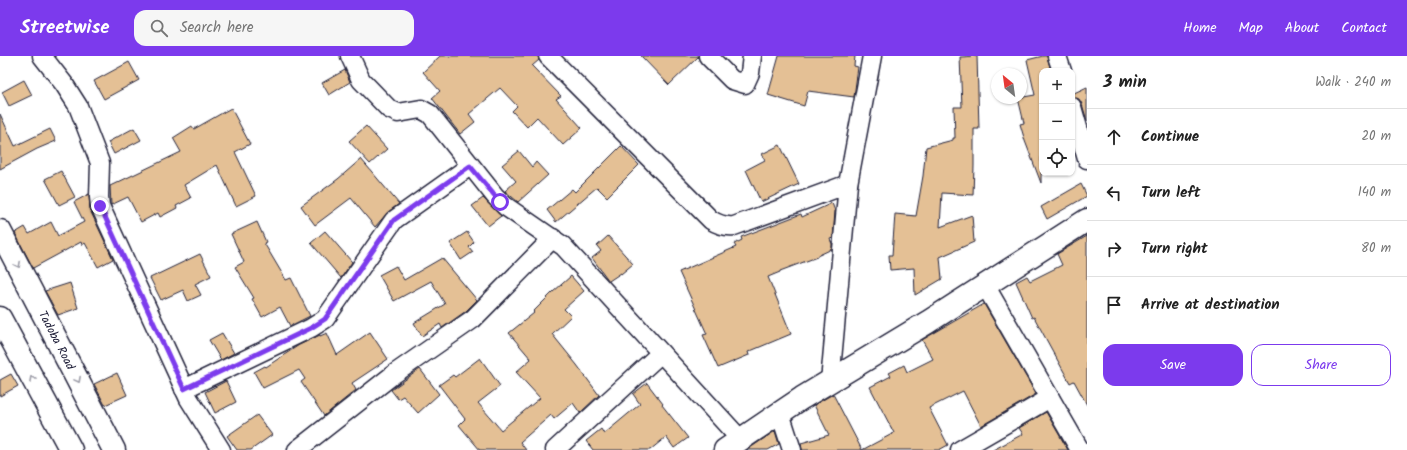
<!DOCTYPE html>
<meta charset="utf-8">
<style>
body{margin:0;font-family:Kalam,sans-serif;background:#f6f6f6;color:#222}
.controls{position:absolute;right:12px;top:12px;display:grid;overflow:hidden;border-radius:8px;box-shadow:0 1px 3px #0004}
.controls button{width:36px;height:36px;display:grid;place-items:center;padding:0;border:0;border-bottom:1px solid #e0e0e0;background:#fff;color:#222;font:20px sans-serif}
.compass{position:absolute;left:991px;top:12px;width:36px;height:36px;border-radius:50%;background:#fff;box-shadow:0 1px 3px #0004;rotate:331deg}
.stop{position:absolute;width:12px;height:12px;margin:-9px;border:3px solid #7c3aed;border-radius:50%;background:#fff}
.stop.end{background:#7c3aed;border-color:#fff;box-shadow:0 1px 4px #0008}
.list{margin:0;padding:0;list-style:none}
h2{display:flex;justify-content:space-between;align-items:center;height:52px;margin:0;padding:0 16px;font-size:17px}
h2 small{font-size:13px;font-weight:400;color:#767676}
.list li{display:grid;grid-template-columns:26px 1fr auto;gap:12px;align-items:center;box-sizing:border-box;height:56px;padding:0 16px;border-top:1px solid #e0e0e0}
.list b{display:block;font-size:15px;white-space:nowrap}
.list em{font-size:13px;font-style:normal;color:#767676}
.actions{display:flex;gap:8px;padding:12px 16px}
.actions a{flex:1;padding:9px 0;border:1px solid #7c3aed;border-radius:12px;text-align:center;font-size:14px;color:#7c3aed}
.actions .main{background:#7c3aed;color:#fff}
.icon{flex:none;width:22px;height:22px;fill:none;stroke:currentColor;stroke-width:2;stroke-linecap:round;stroke-linejoin:round}
.map{position:relative;flex:none;width:1087px;height:394px;overflow:hidden}
header{display:flex;align-items:center;gap:24px;box-sizing:border-box;height:56px;padding:0 20px;background:#7c3aed;color:#fff}
header strong{font-size:19px}
nav{display:flex;gap:22px;margin-inline-start:auto;font-size:14px}
.search{width:280px;height:36px;background:#f6f6f6;display:flex;align-items:center;gap:10px;box-sizing:border-box;padding:0 14px;border-radius:12px;color:#767676;font-size:15px}
main{display:flex}
aside{flex:1;background:#fff}
.map>svg:first-child{display:block}
.building{fill:#e4c095;stroke:#22223b}
.lines{fill:none;stroke-linecap:round;stroke-linejoin:round}
.street-casing{stroke:#22223b;stroke-width:21}
.secondary-casing{stroke:#22223b;stroke-width:25}
.primary-casing{stroke:#22223b;stroke-width:25}
.street{stroke:#fff;stroke-width:18}
.secondary{stroke:#fff;stroke-width:22}
.primary{stroke:#fff;stroke-width:22}
.oneway{stroke:#9c9ca7}
.route{stroke:#7c3aed;stroke-width:5}
.labels{text-anchor:middle;stroke-width:3;stroke-linejoin:round;paint-order:stroke}
.street-label{font-size:12px;fill:#22223b;stroke:#fff}
</style>
<header>
<strong>Streetwise</strong>
<div class="search"><svg class="icon" aria-label="search" viewBox="0 0 24 24"><circle cx="10" cy="10" r="6"/><path d="M15 15l6 6"/></svg>Search here</div>
<nav><a>Home</a><a>Map</a><a>About</a><a>Contact</a></nav>
</header>
<main>
<div class="map">
<svg width="1087" height="394" viewBox="0 0 1087 394">
<rect width="100%" height="100%" fill="#fff"/>
<filter id="ink" filterUnits="userSpaceOnUse"><feTurbulence type="fractalNoise" baseFrequency=".025" numOctaves="2"/><feDisplacementMap in="SourceGraphic" scale="8" xChannelSelector="R" yChannelSelector="G"/><feConvolveMatrix kernelMatrix="1 2 1 2 8 2 1 2 1" color-interpolation-filters="sRGB"/></filter>
<g filter="url(#ink)">
<g class="building">
<path d="M 440,0 L 538,0 L 539,4 L 532,10 L 561,40 L 556,43 L 582,72 L 563,89 L 537,61 L 527,71 L 512,55 L 517,50 L 500,32 L 469,58 L 475,66 L 460,78 L 432,42 L 440,35 L 423,16 Z"/>
<path d="M 641,0 L 698,0 L 698,1 L 669,29 Z"/>
<path d="M 779,0 L 855,0 L 854,10 L 858,11 L 854,41 L 808,35 L 804,50 L 768,39 Z"/>
<path d="M 977,0 L 979,73 L 974,73 L 974,110 L 973,139 L 942,137 L 940,171 L 972,159 L 974,186 L 940,201 L 942,223 L 915,239 L 914,212 L 890,214 L 889,199 L 892,199 L 895,158 L 916,160 L 923,120 L 926,91 L 953,84 L 953,82 L 955,82 L 954,51 L 962,51 L 960,1 Z"/>
<path d="M 1043,0 L 1047,0 L 1051,15 L 1042,15 L 1041,127 L 1025,85 L 1020,68 L 1024,67 L 1018,42 L 1035,39 L 1027,4 Z"/>
<path d="M 129,6 L 139,24 L 104,43 L 94,25 Z"/>
<path d="M 345,14 L 350,26 L 329,39 L 322,27 Z"/>
<path d="M 24,24 L 32,39 L 9,50 L 2,36 Z"/>
<path d="M 1087,31 L 1087,65 L 1082,48 L 1079,43 L 1073,41 L 1072,39 L 1072,38 Z"/>
<path d="M 231,52 L 250,88 L 235,96 L 256,140 L 236,150 L 217,109 L 184,129 L 191,142 L 176,150 L 177,152 L 160,161 L 158,157 L 141,166 L 128,141 L 111,149 L 110,130 L 181,96 L 173,82 L 192,70 L 194,73 Z"/>
<path d="M 0,58 L 15,90 L 50,73 L 56,85 L 37,93 L 0,113 Z"/>
<path d="M 366,70 L 387,93 L 370,108 L 349,85 Z"/>
<path d="M 134,72 L 141,84 L 114,98 L 108,86 Z"/>
<path d="M 780,89 L 799,128 L 761,146 L 746,114 L 765,104 L 762,98 Z"/>
<path d="M 621,90 L 639,109 L 607,141 L 597,131 L 556,166 L 547,154 L 572,133 L 575,136 Z"/>
<path d="M 519,95 L 532,111 L 536,106 L 548,119 L 518,146 L 505,135 L 516,125 L 502,109 Z"/>
<path d="M 361,103 L 399,148 L 388,156 L 375,171 L 351,142 L 315,169 L 301,150 L 338,123 Z"/>
<path d="M 61,115 L 75,141 L 59,149 L 45,123 Z"/>
<path d="M 1081,128 L 1087,140 L 1047,163 L 1041,151 Z"/>
<path d="M 89,138 L 90,154 L 113,203 L 98,211 L 85,187 L 82,189 L 81,186 L 33,212 L 15,177 L 25,171 L 29,178 L 51,166 L 58,180 L 84,166 L 74,146 Z"/>
<path d="M 483,142 L 501,160 L 488,170 L 472,150 Z"/>
<path d="M 832,147 L 835,155 L 833,182 L 830,183 L 832,188 L 832,193 L 817,200 L 817,201 L 780,215 L 780,216 L 768,221 L 791,278 L 748,296 L 749,299 L 718,312 L 703,279 L 707,278 L 679,216 L 736,191 L 734,188 L 742,184 L 741,181 L 801,158 L 802,161 Z"/>
<path d="M 257,166 L 266,186 L 264,187 L 286,224 L 291,222 L 310,260 L 290,270 L 280,251 L 262,261 L 252,243 L 254,242 L 235,211 L 244,206 L 231,178 Z"/>
<path d="M 325,175 L 352,206 L 341,222 L 311,187 Z"/>
<path d="M 467,176 L 474,186 L 469,191 L 473,196 L 461,204 L 450,187 Z"/>
<path d="M 608,180 L 633,208 L 621,218 L 621,217 L 609,225 L 592,202 L 601,195 L 597,190 Z"/>
<path d="M 1087,180 L 1087,349 L 1074,325 L 1070,327 L 1034,261 L 1032,262 L 1016,226 L 1027,220 L 1030,225 L 1062,209 L 1057,198 Z"/>
<path d="M 200,198 L 211,220 L 195,228 L 201,239 L 188,245 L 183,234 L 161,244 L 150,222 Z"/>
<path d="M 442,202 L 477,244 L 466,255 L 442,272 L 440,268 L 422,280 L 414,267 L 445,248 L 431,225 L 394,245 L 379,219 L 396,210 L 404,224 Z"/>
<path d="M 571,220 L 584,235 L 564,253 L 571,260 L 552,278 L 577,309 L 599,339 L 580,357 L 573,347 L 554,363 L 551,359 L 520,386 L 526,394 L 480,394 L 459,369 L 465,363 L 439,329 L 453,319 L 455,321 L 480,302 L 500,330 L 478,347 L 501,374 L 540,342 L 516,316 L 531,303 L 509,277 L 534,257 L 533,256 L 553,236 Z"/>
<path d="M 70,227 L 78,252 L 58,259 L 45,235 Z"/>
<path d="M 984,248 L 1036,338 L 981,370 L 963,335 L 929,352 L 948,389 L 939,394 L 802,394 L 801,387 L 829,379 L 814,349 L 833,338 L 862,394 L 894,377 L 870,331 L 891,320 L 889,317 L 904,309 L 907,316 L 933,303 L 922,284 Z"/>
<path d="M 370,276 L 388,303 L 352,327 L 356,334 L 324,360 L 301,326 L 305,323 L 299,314 L 263,332 L 254,316 L 265,310 L 266,311 L 299,289 L 320,279 L 320,280 L 327,277 L 337,299 Z"/>
<path d="M 222,277 L 234,297 L 221,304 L 209,284 Z"/>
<path d="M 420,313 L 439,338 L 418,357 L 403,340 L 398,343 L 391,334 Z"/>
<path d="M 117,317 L 127,339 L 105,349 L 94,328 Z"/>
<path d="M 11,318 L 18,330 L 0,340 L 0,324 Z"/>
<path d="M 226,325 L 236,346 L 215,357 L 205,336 Z"/>
<path d="M 647,327 L 663,348 L 662,349 L 688,382 L 674,392 L 666,381 L 650,394 L 593,394 L 586,385 L 601,373 L 604,378 L 640,348 L 633,338 Z"/>
<path d="M 1046,356 L 1068,394 L 993,394 L 1023,378 L 1019,372 Z"/>
<path d="M 257,359 L 272,379 L 251,394 L 237,394 L 227,380 Z"/>
<path d="M 775,375 L 779,388 L 768,394 L 747,394 Z"/>
</g>
<g class="lines">
<g class="street-casing">
<g id="street">
<path d="M 42,0 L 64,28 L 78,50 L 100,107 L 99,141 L 100,150 L 189,343 L 221,394"/>
<path d="M 350,0 L 361,24 L 389,53 L 398,57 L 421,53 L 430,58 L 495,140 L 505,150 L 563,190 L 741,384"/>
<path d="M 548,0 L 711,164 C 719,169 725,171 734,170 L 848,128"/>
<path d="M 708,0 L 732,24 L 745,28 L 750,17 L 752,0"/>
<path d="M 1057,0 L 1062,15"/>
<path d="M 1072,51 L 1087,103"/>
<path d="M 985,229 L 1080,394"/>
<path d="M 830,326 L 848,128 L 872,0"/>
<path d="M 184,333 L 311,272 L 325,263 L 394,164 L 470,110"/>
<path d="M 780,357 L 792,394"/>
<path d="M 297,394 L 394,318 L 473,263 L 553,182"/>
<path d="M 555,394 L 661,297"/>
<path d="M 960,394 L 1050,342"/>
</g>
</g>
<g class="secondary-casing">
<path id="secondary" d="M 725,394 L 802,342 L 928,266 L 1087,164"/>
</g>
<g class="primary-casing">
<g id="primary">
<path id="s1" d="M 0,175 L 114,394"/>
<path d="M 0,262 L 71,394"/>
</g>
</g>
<use href="#street" class="street"/>
<use href="#secondary" class="secondary"/>
<use href="#primary" class="primary"/>
</g>
<defs><path id="oneway-chevron" d="M-2-3.5L2.5 0L-2 3.5" fill="none" stroke-width="1.6" stroke-linecap="round" stroke-linejoin="round"/></defs>
<g class="oneway">
<use href="#oneway-chevron" transform="translate(18 209) rotate(62)"/>
<use href="#oneway-chevron" transform="translate(32 323) rotate(-118)"/>
<use href="#oneway-chevron" transform="translate(78 324) rotate(62)"/>
</g>
</g>
<g class="lines" filter="url(#ink)">
<path class="route" d="M 100,150 L 184,333 L 311,272 L 325,263 L 394,164 L 470,110 L 500,146"/>
</g>
<g class="labels">
<g class="street-label">
<text dy="4" stroke="none"><textPath href="#s1" startOffset="123">Tadoba Road</textPath></text>
</g>
</g>
</svg>
<div class="controls">
<button>+</button>
<button>−</button>
<button><svg class="icon" aria-label="locate" viewBox="0 0 24 24"><circle cx="12" cy="12" r="6"/><path d="M12 2v4M12 18v4M2 12h4M18 12h4"/></svg></button>
</div>
<svg class="compass" viewBox="-18 -18 36 36"><path d="M0-13l5 13h-10z" fill="#e53935"/><path d="M0 13l5-13h-10z" fill="#767676"/></svg>
<div class="stop" style="left:500px;top:146px"></div>
<div class="stop end" style="left:100px;top:150px"></div>
</div>
<aside>
<h2>3 min<small>Walk · 240 m</small></h2>
<ul class="list">
<li><svg class="icon" aria-label="ahead" viewBox="0 0 24 24"><path d="M12 20V5M6 11l6-6 6 6"/></svg><div><b>Continue</b></div><em>20 m</em></li>
<li><svg class="icon" aria-label="left" viewBox="0 0 24 24"><path d="M17 20v-9H6M10 6l-5 5 5 5"/></svg><div><b>Turn left</b></div><em>140 m</em></li>
<li><svg class="icon" aria-label="right" viewBox="0 0 24 24"><path d="M7 20v-9h11M14 6l5 5-5 5"/></svg><div><b>Turn right</b></div><em>80 m</em></li>
<li><svg class="icon" aria-label="arrive" viewBox="0 0 24 24"><path d="M6 21V4h12l-3 4 3 4H6"/></svg><div><b>Arrive at destination</b></div></li>
</ul>
<div class="actions"><a class="main">Save</a><a>Share</a></div>
</aside>
</main>
